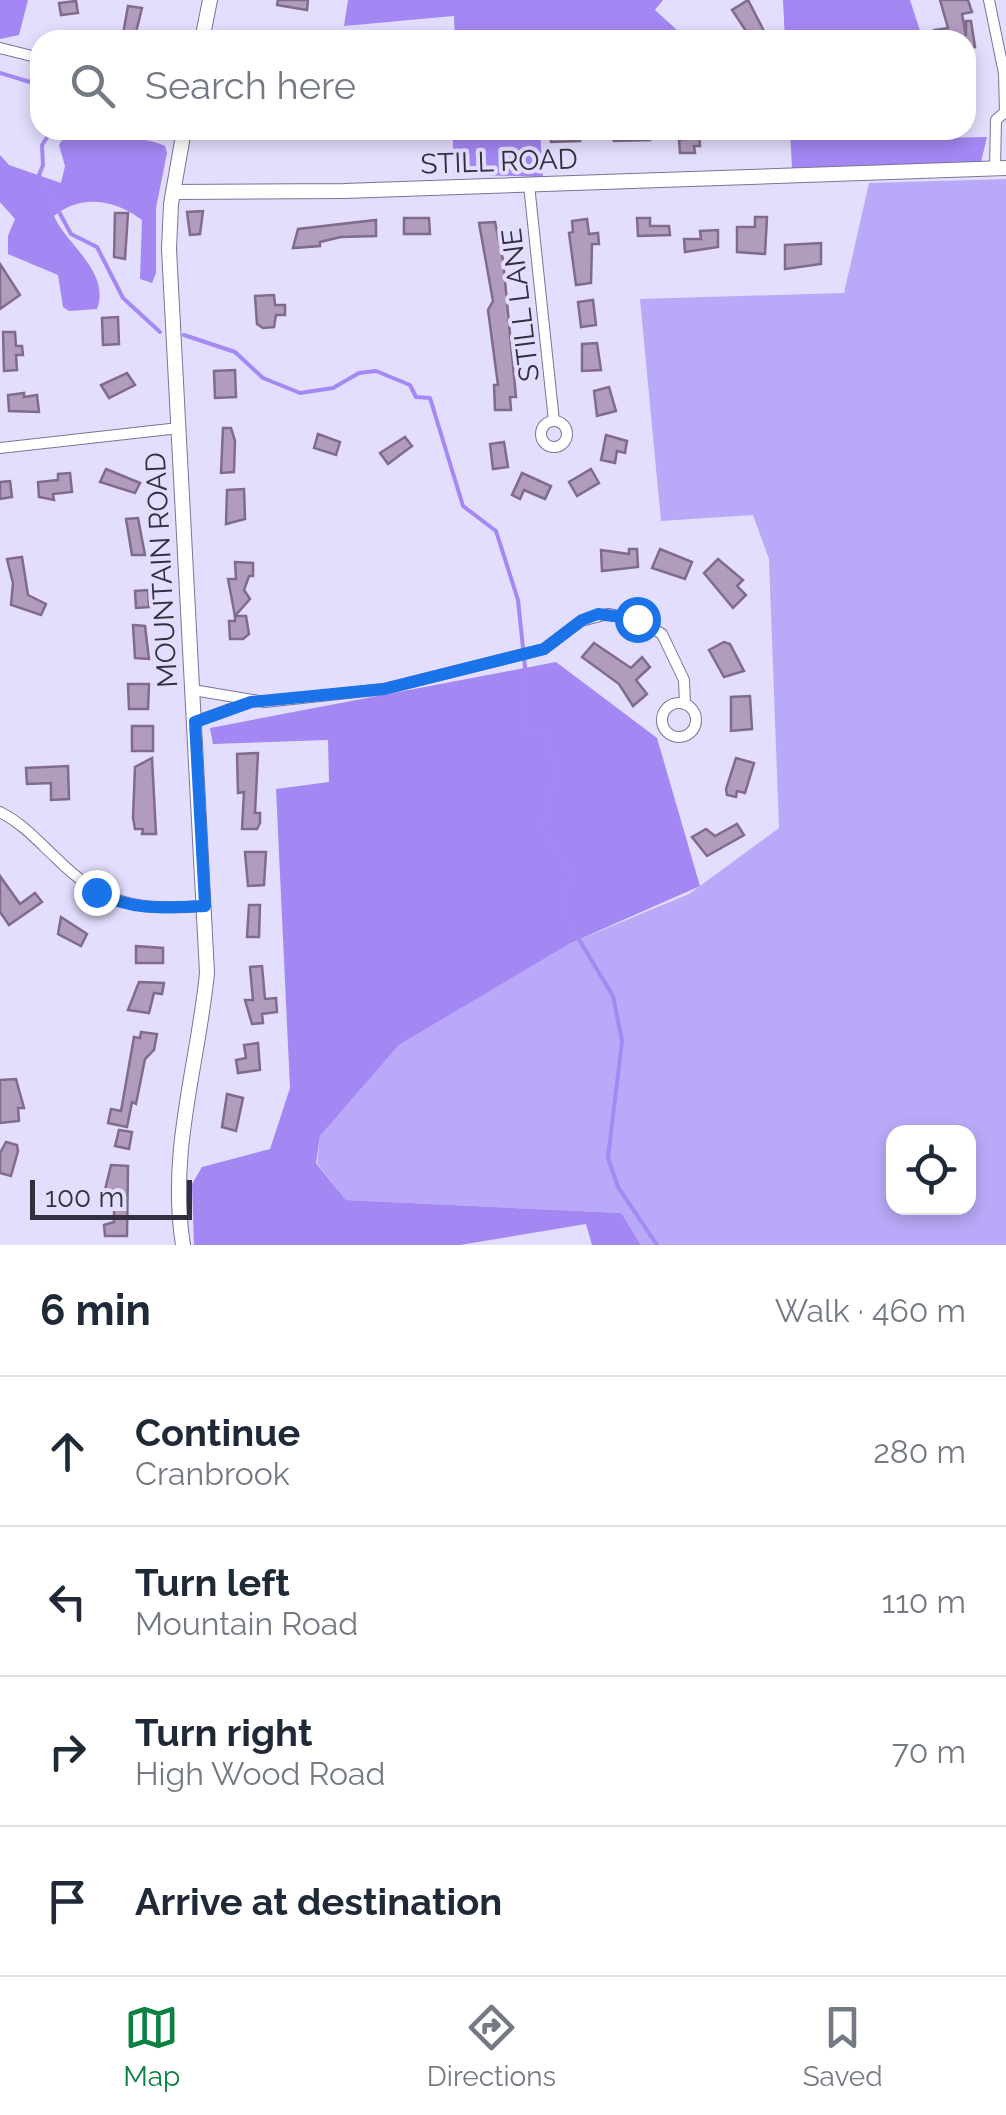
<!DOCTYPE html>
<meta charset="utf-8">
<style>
body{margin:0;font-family:Raleway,sans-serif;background:#f6f6f7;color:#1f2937}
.controls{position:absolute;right:30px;bottom:30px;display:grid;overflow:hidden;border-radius:20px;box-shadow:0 5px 15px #0003}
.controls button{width:90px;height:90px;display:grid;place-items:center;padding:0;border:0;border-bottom:2px solid #e0e1e3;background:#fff;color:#1f2937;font:50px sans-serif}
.scale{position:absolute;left:30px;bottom:25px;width:162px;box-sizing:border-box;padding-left:10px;border:5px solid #322f3f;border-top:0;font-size:28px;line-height:35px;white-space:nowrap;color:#322f3f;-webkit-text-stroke:8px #e3defe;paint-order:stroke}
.stop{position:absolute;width:30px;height:30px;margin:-22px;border:8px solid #1a73e8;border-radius:50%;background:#fff}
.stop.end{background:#1a73e8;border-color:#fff;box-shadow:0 2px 10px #0008}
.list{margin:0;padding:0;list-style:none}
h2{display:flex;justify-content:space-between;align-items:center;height:130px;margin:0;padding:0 40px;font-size:42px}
h2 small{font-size:32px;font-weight:400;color:#747a83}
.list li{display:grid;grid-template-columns:65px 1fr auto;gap:30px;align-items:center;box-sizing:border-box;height:150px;padding:0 40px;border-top:2px solid #e0e1e3}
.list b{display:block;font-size:38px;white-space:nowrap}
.list p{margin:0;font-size:32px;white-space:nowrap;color:#747a83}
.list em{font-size:32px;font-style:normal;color:#747a83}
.icon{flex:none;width:55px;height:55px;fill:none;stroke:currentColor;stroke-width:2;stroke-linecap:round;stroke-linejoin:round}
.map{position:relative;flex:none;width:1006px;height:1245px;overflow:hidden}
.search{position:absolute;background:#fff;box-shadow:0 5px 15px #0003;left:30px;right:30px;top:30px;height:110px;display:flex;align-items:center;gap:25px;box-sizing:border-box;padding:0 35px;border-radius:30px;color:#747a83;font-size:38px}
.sheet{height:730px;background:#fff}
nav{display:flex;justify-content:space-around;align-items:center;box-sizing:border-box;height:140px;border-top:2px solid #e0e1e3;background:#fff;font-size:28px;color:#747a83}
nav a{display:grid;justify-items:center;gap:5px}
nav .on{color:#0b8043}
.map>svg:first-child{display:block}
.green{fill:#baa9f8;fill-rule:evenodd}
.forest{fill:#a387f3}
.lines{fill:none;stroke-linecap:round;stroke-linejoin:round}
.stream{stroke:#a488f4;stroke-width:4}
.building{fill:#b29cbe;stroke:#806b8b;stroke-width:2.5}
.street-casing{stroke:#7b7398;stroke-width:12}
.secondary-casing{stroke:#7b7398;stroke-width:16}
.street{stroke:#fff;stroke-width:10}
.secondary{stroke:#fff;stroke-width:14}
.route{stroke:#1a73e8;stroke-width:12}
.labels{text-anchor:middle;stroke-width:8;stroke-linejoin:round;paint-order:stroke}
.street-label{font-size:28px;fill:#322f3f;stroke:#e3defe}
</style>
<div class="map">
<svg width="1006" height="1245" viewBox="0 0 1006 1245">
<rect width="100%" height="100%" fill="#e3defe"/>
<path class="green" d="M 1006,179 L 1006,1245 L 641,1245 L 620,1213 L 346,1200 L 317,1163 L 320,1136 L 399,1045 L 571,943 L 689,894 L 779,828 L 769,559 L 753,515 L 661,521 L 640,299 L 844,293 L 869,183 ZM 894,1132 L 968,1132 L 968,1208 L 894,1208 Z"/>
<g class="forest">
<path d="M 0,0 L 28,0 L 19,35 L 0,39 Z"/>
<path d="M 348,0 L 663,0 L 655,10 L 688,40 L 455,40 L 454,16 L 344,26 Z"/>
<path d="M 783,0 L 910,0 L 923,40 L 785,40 Z"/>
<path d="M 69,130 C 88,130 150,138 165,146 L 167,153 L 156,208 L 156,273 L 152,283 L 140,279 L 142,220 C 115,199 80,194 54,216 C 65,243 111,272 97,309 L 69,311 L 63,307 L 58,275 L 8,254 L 8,236 L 15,219 L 0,202 L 0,155 L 9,165 L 61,183 L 65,166 L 59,145 Z"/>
<path d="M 453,130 L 540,130 L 543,177 L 453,174 Z"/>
<path d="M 790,130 L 932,130 L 933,138 L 987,137 L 981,162 L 792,168 Z"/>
<path d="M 556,662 L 657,738 L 700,886 L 571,943 L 399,1045 L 320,1136 L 316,1163 L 346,1200 L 621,1213 L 641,1245 L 592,1245 L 586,1224 L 460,1245 L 194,1245 L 192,1184 L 202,1167 L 270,1149 L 290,1088 L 276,789 L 329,782 L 328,740 L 213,744 L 210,728 Z"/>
</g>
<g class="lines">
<g class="stream">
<path d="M 0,73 L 40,85"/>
<path d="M 52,130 L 42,145 L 43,165 L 39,175 L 71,234 L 97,247 L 123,298 L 160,332"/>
<path d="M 184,335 L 235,352 L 263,378 L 300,393 L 333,388 L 359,373 L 376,371 L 410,385 L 416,397 L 430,398 L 463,506 L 496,531 L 518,600 L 526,677 L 523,729 L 547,736 L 556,772 L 542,829 L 570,870 L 563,913 L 613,996 L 622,1041 L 608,1158 L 618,1187 L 657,1245"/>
</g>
</g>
<g class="building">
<path d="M 278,0 L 308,0 L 307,10 L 277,5 Z"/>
<path d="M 748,0 L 765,33 L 752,40 L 732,10 Z"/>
<path d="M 940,0 L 968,0 L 972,12 L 962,14 L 966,36 L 966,21 L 971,21 L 975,47 L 966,49 L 966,40 L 935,40 L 934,30 L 948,28 Z"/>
<path d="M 76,1 L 78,13 L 61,15 L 59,3 Z"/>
<path d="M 128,6 L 142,8 L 134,40 L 122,40 Z"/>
<path d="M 550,130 L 579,130 L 580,141 L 551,142 Z"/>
<path d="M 613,130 L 650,130 L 650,140 L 614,141 Z"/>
<path d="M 688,134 L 699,134 L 700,146 L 694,146 L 695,153 L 680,153 L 679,140 L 688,139 Z"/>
<path d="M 203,211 L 200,234 L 190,235 L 187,212 Z"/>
<path d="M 115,213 L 128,213 L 125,259 L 114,257 Z"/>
<path d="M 755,217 L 767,217 L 765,254 L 737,252 L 737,227 L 755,227 Z"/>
<path d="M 404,218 L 429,218 L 430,234 L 404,234 Z"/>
<path d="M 637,218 L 650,218 L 650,226 L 669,226 L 670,235 L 638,236 Z"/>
<path d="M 587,219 L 589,234 L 598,233 L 599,244 L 592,244 L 591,283 L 576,285 L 569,233 L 573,232 L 572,221 Z"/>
<path d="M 376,220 L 376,236 L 341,237 L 320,242 L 320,246 L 293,248 L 298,229 Z"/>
<path d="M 495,222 L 503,260 L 516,397 L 510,397 L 511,410 L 495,410 L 494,385 L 498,385 L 488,310 L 493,301 L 479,223 Z"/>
<path d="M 718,230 L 718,247 L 685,252 L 684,239 L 701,239 L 700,231 Z"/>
<path d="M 821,243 L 821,264 L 785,269 L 785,245 Z"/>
<path d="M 0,264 L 20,295 L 0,309 Z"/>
<path d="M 274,295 L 275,305 L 285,305 L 285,315 L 276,315 L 274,327 L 263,328 L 257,324 L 255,296 Z"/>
<path d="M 593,300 L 596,325 L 581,327 L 578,302 Z"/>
<path d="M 118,317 L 119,344 L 103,345 L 102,318 Z"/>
<path d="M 3,332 L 15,332 L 16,346 L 22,346 L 23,355 L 16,355 L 17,370 L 4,371 Z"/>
<path d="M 597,343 L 601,370 L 582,371 L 582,344 Z"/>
<path d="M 235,370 L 236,397 L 215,398 L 214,371 Z"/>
<path d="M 127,373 L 135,385 L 109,398 L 101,385 Z"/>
<path d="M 609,387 L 616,411 L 597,416 L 594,391 Z"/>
<path d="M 24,393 L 24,397 L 37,395 L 39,412 L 9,411 L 8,395 Z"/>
<path d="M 223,428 L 231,428 L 235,441 L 234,472 L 221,473 Z"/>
<path d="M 318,434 L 340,442 L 336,455 L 314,448 Z"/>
<path d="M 606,435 L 627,441 L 625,453 L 617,451 L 615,463 L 601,460 Z"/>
<path d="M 405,437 L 412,446 L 388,464 L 380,453 Z"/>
<path d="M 504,442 L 508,467 L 493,469 L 490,444 Z"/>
<path d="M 106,469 L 140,483 L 135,493 L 100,482 Z"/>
<path d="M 591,469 L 599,483 L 577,496 L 569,482 Z"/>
<path d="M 70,473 L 72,492 L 53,494 L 54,500 L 39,497 L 38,482 L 58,480 L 58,474 Z"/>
<path d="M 522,473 L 551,486 L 545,499 L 524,490 L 520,499 L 512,495 Z"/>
<path d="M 10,481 L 12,497 L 0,499 L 0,482 Z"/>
<path d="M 244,489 L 245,519 L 226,524 L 227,490 Z"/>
<path d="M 138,518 L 145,555 L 132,555 L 126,519 Z"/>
<path d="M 629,549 L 637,549 L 638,567 L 602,571 L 601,550 L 629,554 Z"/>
<path d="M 660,549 L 692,562 L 685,579 L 652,568 Z"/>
<path d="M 22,557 L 28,595 L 46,604 L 41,615 L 11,605 L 13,583 L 7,559 Z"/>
<path d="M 718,559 L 743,580 L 737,586 L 746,595 L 733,608 L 704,573 Z"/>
<path d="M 235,562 L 253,563 L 253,576 L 249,576 L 244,590 L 250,599 L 235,616 L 228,579 L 236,579 Z"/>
<path d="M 148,590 L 149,607 L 136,608 L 135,591 Z"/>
<path d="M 235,616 L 246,616 L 249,634 L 243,639 L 230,639 L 229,621 L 235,621 Z"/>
<path d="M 133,625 L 145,626 L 149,659 L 135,658 Z"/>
<path d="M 724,642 L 730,644 L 744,671 L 724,677 L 709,650 Z"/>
<path d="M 594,643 L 631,668 L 642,657 L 650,667 L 636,680 L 647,694 L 633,706 L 619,684 L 582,657 Z"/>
<path d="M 128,684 L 149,684 L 148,709 L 129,709 Z"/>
<path d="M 750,696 L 752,729 L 731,731 L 731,697 Z"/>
<rect x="132" y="726" width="21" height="25"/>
<path d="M 258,753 L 255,813 L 260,813 L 260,823 L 257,829 L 242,829 L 244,792 L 238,793 L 237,754 Z"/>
<path d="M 152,758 L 156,834 L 142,834 L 143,829 L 135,829 L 133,818 L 135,767 Z"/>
<path d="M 736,758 L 754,763 L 745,793 L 737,791 L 736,797 L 727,795 L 726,789 Z"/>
<path d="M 68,766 L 69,799 L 51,800 L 51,783 L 27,784 L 26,768 Z"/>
<path d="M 737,824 L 744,835 L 707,856 L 692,837 L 706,829 L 715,836 Z"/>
<path d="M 245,852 L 266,852 L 264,885 L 248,886 Z"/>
<path d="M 0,876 L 20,904 L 35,893 L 42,902 L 9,925 L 0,912 Z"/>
<path d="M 249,905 L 260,905 L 259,937 L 247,937 Z"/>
<path d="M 61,917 L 87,934 L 81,946 L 58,934 Z"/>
<path d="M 136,946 L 163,948 L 163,963 L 136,963 Z"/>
<path d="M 262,966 L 265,999 L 276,998 L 277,1012 L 262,1014 L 263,1023 L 252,1024 L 245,1000 L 253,1000 L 250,967 Z"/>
<path d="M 139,982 L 164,983 L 162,994 L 154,993 L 149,1013 L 128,1010 Z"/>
<path d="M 141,1032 L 157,1034 L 154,1050 L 145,1059 L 136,1104 L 132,1102 L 127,1127 L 108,1123 L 111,1109 L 121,1111 L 134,1037 L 140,1038 Z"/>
<path d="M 258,1043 L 260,1070 L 238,1073 L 236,1060 L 246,1058 L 244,1045 Z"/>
<path d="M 16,1079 L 24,1108 L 18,1108 L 19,1121 L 0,1123 L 0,1080 Z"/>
<path d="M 227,1094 L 243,1098 L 236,1131 L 222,1127 Z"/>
<path d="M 119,1130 L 132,1132 L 129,1149 L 115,1146 Z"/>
<path d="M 6,1142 L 17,1145 L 18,1151 L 11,1176 L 0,1173 L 0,1153 Z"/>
<path d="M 111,1165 L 128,1166 L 127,1236 L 105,1236 L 104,1225 L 114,1222 L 114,1190 L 105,1190 Z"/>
</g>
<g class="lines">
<g class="street-casing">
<g id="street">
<path d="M 989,0 L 1004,73 L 1005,112 L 996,120 L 995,169"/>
<path d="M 0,48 L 40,58"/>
<path d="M 529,185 L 554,421"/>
<circle cx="554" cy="434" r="13"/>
<path d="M 0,448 L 179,428"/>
<path d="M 193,690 L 265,702 L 384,689 L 544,649 L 581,621 L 608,614 L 637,619 L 662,634 L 684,680 L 685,704"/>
<circle cx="679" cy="720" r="17"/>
<path d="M 195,722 L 250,702"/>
<path d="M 0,812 C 22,823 37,840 55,857 C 105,907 137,910 205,906"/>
</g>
</g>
<g class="secondary-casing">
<g id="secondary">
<path d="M 202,40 L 210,0"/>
<path d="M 173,192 L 344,191 L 1006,168"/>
<path d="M 183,1245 C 168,1152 198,1065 207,973 L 169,249 L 171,204 L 184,130"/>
</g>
</g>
<use href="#street" class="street"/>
<use href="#secondary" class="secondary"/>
</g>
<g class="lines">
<path class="route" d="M 96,892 C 132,911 165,908 205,906 L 195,722 L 251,702 L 384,689 L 544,649 L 582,620 L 598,614 L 637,619"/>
</g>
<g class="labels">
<g class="street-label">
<text transform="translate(499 161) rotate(-2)" y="10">STILL ROAD</text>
<text transform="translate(520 305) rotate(-97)" y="10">STILL LANE</text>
<text transform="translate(161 570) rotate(-93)" y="10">MOUNTAIN ROAD</text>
</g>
</g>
</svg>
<div class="controls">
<button><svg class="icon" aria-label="locate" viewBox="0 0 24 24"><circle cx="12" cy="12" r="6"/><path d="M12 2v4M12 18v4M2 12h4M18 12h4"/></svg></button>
</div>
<div class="scale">100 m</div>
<div class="stop" style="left:637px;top:619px"></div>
<div class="stop end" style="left:96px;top:892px"></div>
<div class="search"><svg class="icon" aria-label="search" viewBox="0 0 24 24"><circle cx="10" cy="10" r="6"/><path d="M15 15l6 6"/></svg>Search here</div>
</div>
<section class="sheet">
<h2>6 min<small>Walk · 460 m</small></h2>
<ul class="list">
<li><svg class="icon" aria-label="ahead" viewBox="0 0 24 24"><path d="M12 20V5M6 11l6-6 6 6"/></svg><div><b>Continue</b><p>Cranbrook</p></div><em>280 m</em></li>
<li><svg class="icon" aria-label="left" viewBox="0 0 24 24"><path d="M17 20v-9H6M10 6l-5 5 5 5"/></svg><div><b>Turn left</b><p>Mountain Road</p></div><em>110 m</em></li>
<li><svg class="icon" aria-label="right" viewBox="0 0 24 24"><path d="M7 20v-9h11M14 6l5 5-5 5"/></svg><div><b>Turn right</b><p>High Wood Road</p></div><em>70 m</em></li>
<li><svg class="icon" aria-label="arrive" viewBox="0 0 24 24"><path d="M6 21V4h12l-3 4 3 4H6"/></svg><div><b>Arrive at destination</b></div></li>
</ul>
</section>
<nav>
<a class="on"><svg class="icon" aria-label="map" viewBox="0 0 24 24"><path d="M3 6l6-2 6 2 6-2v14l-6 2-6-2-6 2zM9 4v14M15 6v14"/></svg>Map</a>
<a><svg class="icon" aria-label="directions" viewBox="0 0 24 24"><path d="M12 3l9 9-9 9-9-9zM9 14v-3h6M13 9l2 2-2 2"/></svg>Directions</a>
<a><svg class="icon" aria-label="saved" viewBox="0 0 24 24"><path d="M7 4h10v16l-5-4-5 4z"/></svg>Saved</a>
</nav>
